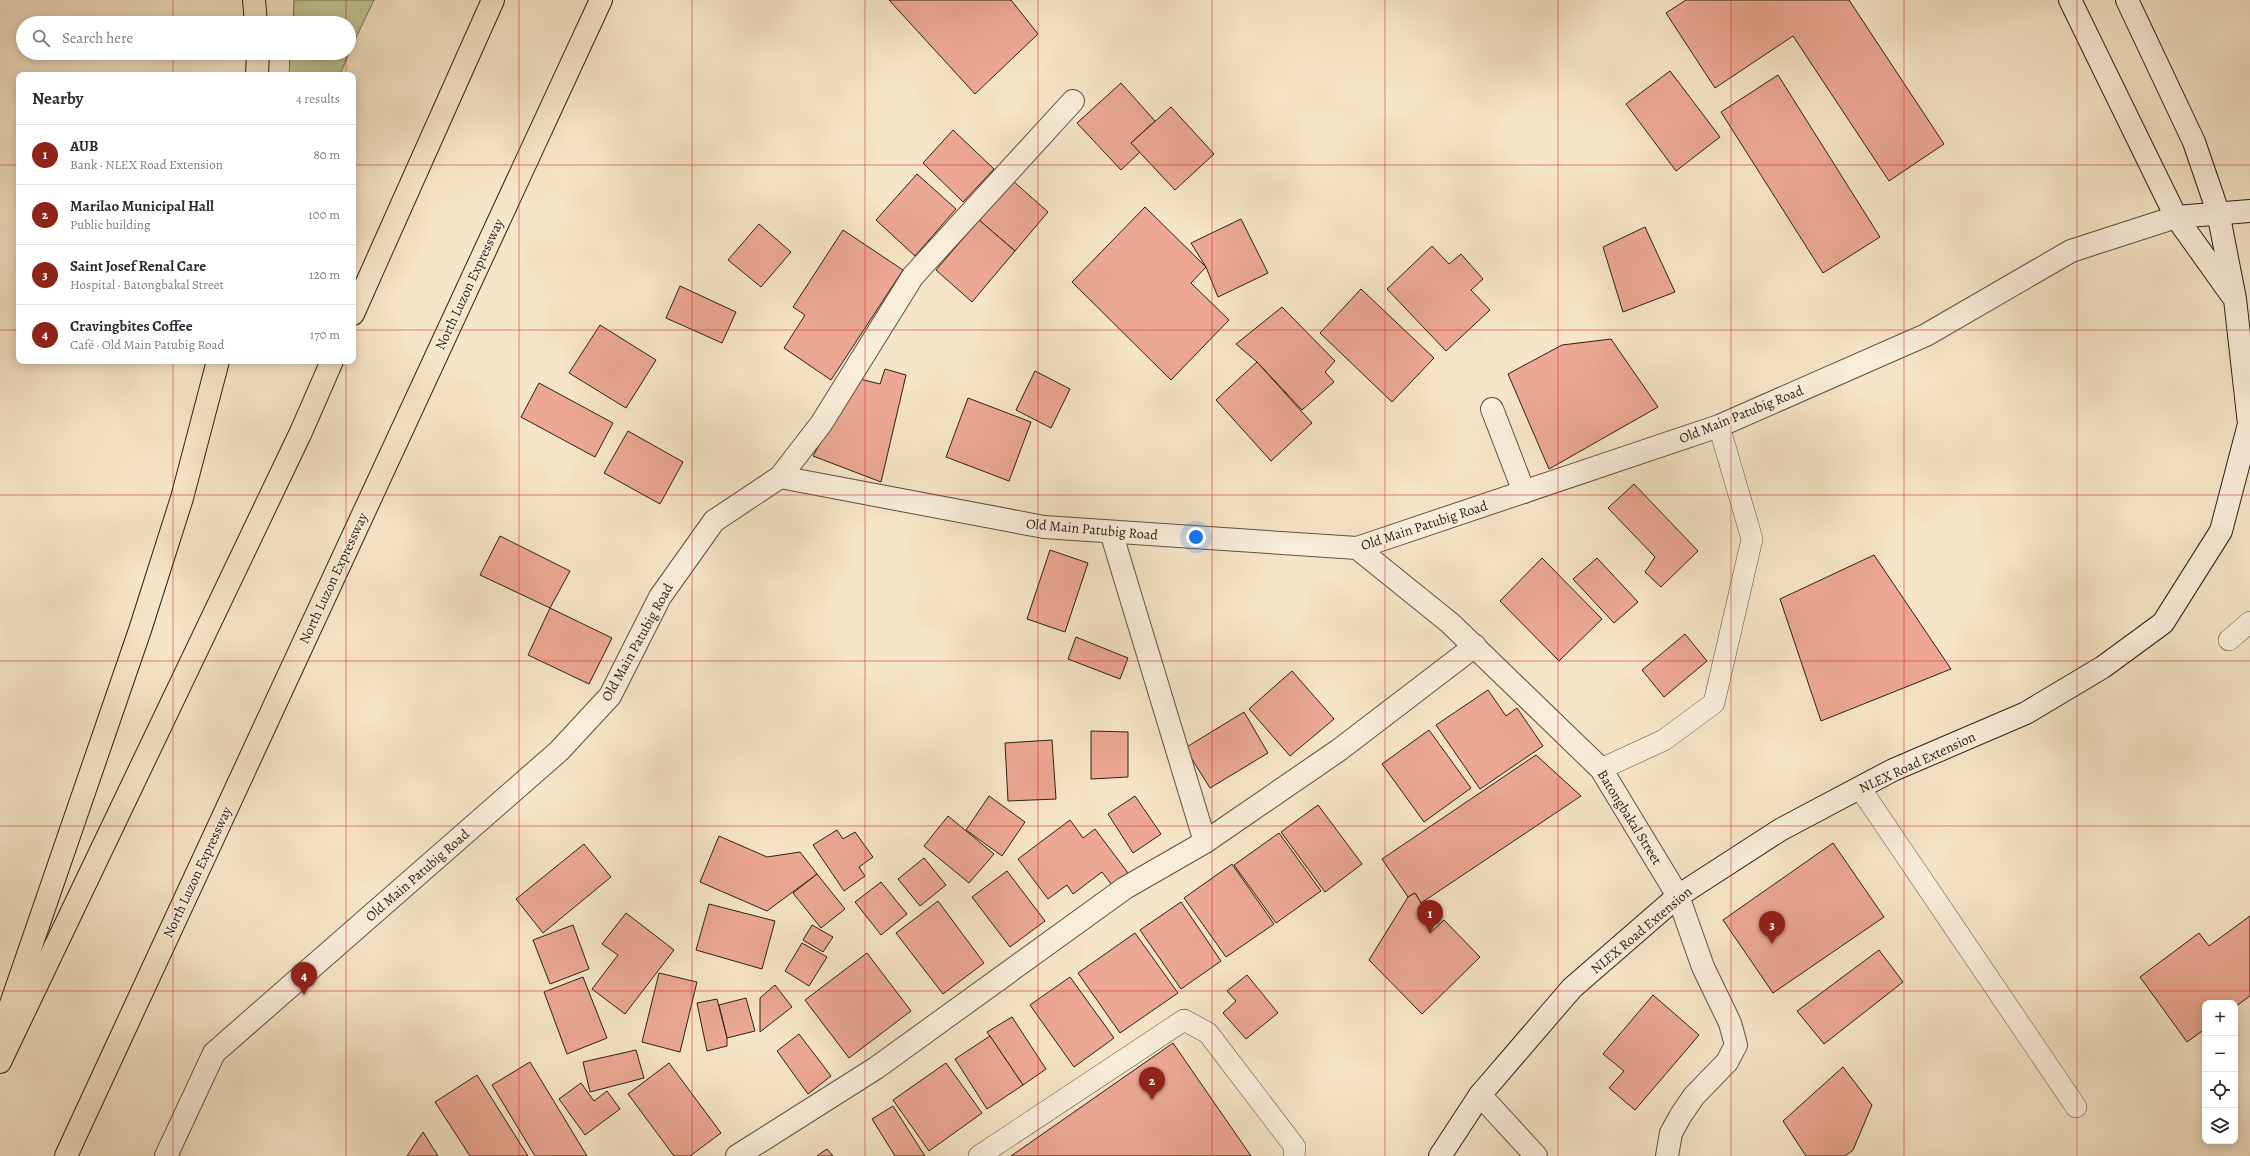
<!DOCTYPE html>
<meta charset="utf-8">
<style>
body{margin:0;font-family:Alegreya,serif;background:#f7f7f7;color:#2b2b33}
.controls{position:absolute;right:12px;bottom:12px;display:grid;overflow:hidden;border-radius:8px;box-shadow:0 2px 10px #0003}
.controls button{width:36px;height:36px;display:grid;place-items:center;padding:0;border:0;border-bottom:1px solid #e1e1e2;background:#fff;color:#2b2b33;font:20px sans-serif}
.you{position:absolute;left:1196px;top:537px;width:14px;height:14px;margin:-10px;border:3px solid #fff;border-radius:50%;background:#1a73e8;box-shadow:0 0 0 6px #1a73e833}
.badge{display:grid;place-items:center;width:26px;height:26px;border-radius:50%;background:#8f2418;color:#fff;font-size:13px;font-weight:700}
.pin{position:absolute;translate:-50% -33px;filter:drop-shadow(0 1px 2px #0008)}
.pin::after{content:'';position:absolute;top:21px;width:14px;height:12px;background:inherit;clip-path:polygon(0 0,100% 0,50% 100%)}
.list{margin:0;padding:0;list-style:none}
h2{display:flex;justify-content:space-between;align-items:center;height:52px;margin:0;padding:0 16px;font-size:17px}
h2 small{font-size:13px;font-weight:400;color:#7c7c81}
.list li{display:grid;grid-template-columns:26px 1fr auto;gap:12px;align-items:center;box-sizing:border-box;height:60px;padding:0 16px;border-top:1px solid #e1e1e2}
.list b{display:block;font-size:15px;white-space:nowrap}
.list p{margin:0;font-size:13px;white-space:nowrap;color:#7c7c81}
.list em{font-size:13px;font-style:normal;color:#7c7c81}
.icon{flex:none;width:22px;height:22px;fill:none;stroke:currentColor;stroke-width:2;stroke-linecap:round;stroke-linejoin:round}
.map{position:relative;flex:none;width:2250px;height:1156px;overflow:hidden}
.search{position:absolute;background:#fff;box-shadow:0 2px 10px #0003;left:16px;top:16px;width:340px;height:44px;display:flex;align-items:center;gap:10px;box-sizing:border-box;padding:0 14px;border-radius:22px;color:#7c7c81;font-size:15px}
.panel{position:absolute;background:#fff;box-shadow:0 2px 10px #0003;left:16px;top:72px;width:340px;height:292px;border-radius:8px}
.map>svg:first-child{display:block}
.green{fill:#c0c393;stroke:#767254}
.building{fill:#eca893;stroke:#2c2014}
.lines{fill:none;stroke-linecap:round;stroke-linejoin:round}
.service-casing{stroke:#5e5140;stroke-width:22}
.minor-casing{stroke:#5e5140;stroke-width:24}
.secondary-casing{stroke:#2c2014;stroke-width:24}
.motorway-casing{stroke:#2c2014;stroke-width:24}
.service{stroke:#f9eeda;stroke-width:21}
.minor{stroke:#f9eeda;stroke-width:22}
.secondary{stroke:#f9eeda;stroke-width:22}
.motorway{stroke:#f6e5c6;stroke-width:22}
.grid{fill:none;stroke:#d62828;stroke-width:1;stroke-opacity:0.55}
.labels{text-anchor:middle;stroke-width:3;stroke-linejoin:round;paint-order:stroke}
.street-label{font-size:14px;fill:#2c2014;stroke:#f9eeda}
</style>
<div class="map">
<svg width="2250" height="1156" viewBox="0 0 2250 1156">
<rect width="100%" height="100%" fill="#f6e5c6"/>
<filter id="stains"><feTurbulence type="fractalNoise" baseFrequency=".005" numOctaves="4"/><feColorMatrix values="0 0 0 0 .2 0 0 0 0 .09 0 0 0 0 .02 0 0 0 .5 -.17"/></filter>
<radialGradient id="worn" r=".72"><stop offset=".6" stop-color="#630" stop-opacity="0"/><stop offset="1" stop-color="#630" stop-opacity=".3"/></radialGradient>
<g class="green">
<path d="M 294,0 L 374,0 L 349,52 L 349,23 L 293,23 Z"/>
<path d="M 290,53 L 349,53 L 340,75 L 289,75 Z"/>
</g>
<g class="building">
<path d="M 889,0 L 1011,0 L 1038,34 L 975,94 Z"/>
<path d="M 1686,0 L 1849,0 L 1944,144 L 1889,181 L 1793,36 L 1715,88 L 1666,13 Z"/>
<path d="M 1670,71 L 1720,137 L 1676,171 L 1626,104 Z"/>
<path d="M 1778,75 L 1880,237 L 1823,273 L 1721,112 Z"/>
<path d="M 1121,83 L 1155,121 L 1131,143 L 1140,152 L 1121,170 L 1077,123 Z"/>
<path d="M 1171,107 L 1214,154 L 1175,190 L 1131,143 Z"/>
<path d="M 953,130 L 994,169 L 963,202 L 923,163 Z"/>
<path d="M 917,174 L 956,209 L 915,256 L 876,220 Z"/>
<path d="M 1013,181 L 1048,212 L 1015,251 L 979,220 Z"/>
<path d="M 1145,207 L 1206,267 L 1191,283 L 1229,320 L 1171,380 L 1072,282 Z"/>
<path d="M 1241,219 L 1268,273 L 1218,297 L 1206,267 L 1191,243 Z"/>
<path d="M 979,220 L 1015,251 L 972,302 L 936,270 Z"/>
<path d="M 759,224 L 791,252 L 761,287 L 728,260 Z"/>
<path d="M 1645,227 L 1675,292 L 1623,312 L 1603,247 Z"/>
<path d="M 843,230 L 903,270 L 831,380 L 784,348 L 805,315 L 793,307 Z"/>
<path d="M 1432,246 L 1449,264 L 1461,254 L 1483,279 L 1471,290 L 1490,310 L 1446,351 L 1387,289 Z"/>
<path d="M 680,286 L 736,312 L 722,343 L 666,318 Z"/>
<path d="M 1361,289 L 1434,358 L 1392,402 L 1320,333 Z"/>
<path d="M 1282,307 L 1335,361 L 1325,372 L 1334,382 L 1302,410 L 1257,362 L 1236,344 Z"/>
<path d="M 600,325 L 656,360 L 626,408 L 569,373 Z"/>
<path d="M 1611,339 L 1658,407 L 1549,469 L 1508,374 L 1562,345 Z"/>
<path d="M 1257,362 L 1312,423 L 1271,461 L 1216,400 Z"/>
<path d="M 885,369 L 906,375 L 881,482 L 813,456 L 856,378 L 880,384 Z"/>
<path d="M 1035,371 L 1070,389 L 1051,428 L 1016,410 Z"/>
<path d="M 539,383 L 613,423 L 595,457 L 521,417 Z"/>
<path d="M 968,398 L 1031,422 L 1009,481 L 946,457 Z"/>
<path d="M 628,431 L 683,462 L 660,504 L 604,473 Z"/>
<path d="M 1634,484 L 1698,551 L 1661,587 L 1645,572 L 1655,557 L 1608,508 Z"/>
<path d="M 500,536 L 570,571 L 550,608 L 480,575 Z"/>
<path d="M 1050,550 L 1088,563 L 1065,632 L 1027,619 Z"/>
<path d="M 1874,555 L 1951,669 L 1821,721 L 1780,599 Z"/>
<path d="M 1542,558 L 1602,619 L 1559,661 L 1500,601 Z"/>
<path d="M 1597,558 L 1638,602 L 1614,623 L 1573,579 Z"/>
<path d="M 550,608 L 612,638 L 589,684 L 528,655 Z"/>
<path d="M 1685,634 L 1707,661 L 1664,697 L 1642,670 Z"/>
<path d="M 1076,637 L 1128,658 L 1120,679 L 1068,659 Z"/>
<path d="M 1292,671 L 1334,719 L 1290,756 L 1249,709 Z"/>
<path d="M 1488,690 L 1506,716 L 1517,708 L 1543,746 L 1480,789 L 1436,725 Z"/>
<path d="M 1244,712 L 1268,753 L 1210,788 L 1185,748 Z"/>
<path d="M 1429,730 L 1471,788 L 1424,822 L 1382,764 Z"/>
<path d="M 1091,731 L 1128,732 L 1128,777 L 1091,779 Z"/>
<path d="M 1052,740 L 1056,799 L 1008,801 L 1005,743 Z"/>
<path d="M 1536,755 L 1581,796 L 1421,903 L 1415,893 L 1408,897 L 1382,859 Z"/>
<path d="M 989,796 L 1025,822 L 1002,856 L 966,830 Z"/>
<path d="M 1135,796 L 1161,834 L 1133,853 L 1108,814 Z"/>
<path d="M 1318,805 L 1362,864 L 1325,892 L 1281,832 Z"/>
<path d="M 948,816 L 994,854 L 969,883 L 924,846 Z"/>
<path d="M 1070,820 L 1083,838 L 1095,829 L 1128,873 L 1112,885 L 1102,872 L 1073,894 L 1067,885 L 1048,899 L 1018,859 Z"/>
<path d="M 837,830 L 843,839 L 855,832 L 873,857 L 859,867 L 865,876 L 844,891 L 813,845 Z"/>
<path d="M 1279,833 L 1321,891 L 1276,923 L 1234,865 Z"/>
<path d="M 719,836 L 767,857 L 800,852 L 817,874 L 767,911 L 700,882 Z"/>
<path d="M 1833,843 L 1884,917 L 1773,993 L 1723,920 Z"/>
<path d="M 584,844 L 611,877 L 543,933 L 516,899 Z"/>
<path d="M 924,858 L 946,885 L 920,906 L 898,879 Z"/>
<path d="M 1232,864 L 1274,924 L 1226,957 L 1184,898 Z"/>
<path d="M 1007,871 L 1045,921 L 1010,947 L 972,897 Z"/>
<path d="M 817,874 L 845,909 L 821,928 L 793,893 Z"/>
<path d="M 881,882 L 907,914 L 881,935 L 855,902 Z"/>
<path d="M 1415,893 L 1421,903 L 1430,933 L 1444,920 L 1480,957 L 1422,1014 L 1369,960 L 1408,897 Z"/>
<path d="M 938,901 L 984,963 L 943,994 L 896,933 Z"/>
<path d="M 1181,902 L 1221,961 L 1181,989 L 1140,930 Z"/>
<path d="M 709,904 L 775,921 L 762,969 L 696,950 Z"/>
<path d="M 626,913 L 674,950 L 625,1014 L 592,989 L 618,955 L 602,944 Z"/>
<path d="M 2250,916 L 2250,996 L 2235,1007 L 2235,1003 L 2205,1003 L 2205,1029 L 2187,1042 L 2140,977 L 2199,933 L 2209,946 Z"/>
<path d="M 573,925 L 589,969 L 550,984 L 533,940 Z"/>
<path d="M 812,925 L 833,937 L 823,952 L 803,940 Z"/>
<path d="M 1135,933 L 1178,993 L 1120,1033 L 1078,973 Z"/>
<path d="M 802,943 L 827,957 L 809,986 L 785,971 Z"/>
<path d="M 1879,950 L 1903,982 L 1824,1044 L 1797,1011 Z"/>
<path d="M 867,953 L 911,1011 L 849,1058 L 805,1000 Z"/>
<path d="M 659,973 L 697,982 L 680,1052 L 642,1042 Z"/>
<path d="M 1247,975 L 1278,1013 L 1246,1039 L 1223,1013 L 1236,1001 L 1227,991 Z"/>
<path d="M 583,977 L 607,1038 L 567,1054 L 544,992 Z"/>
<path d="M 1070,977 L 1114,1038 L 1074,1067 L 1030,1005 Z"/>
<path d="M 775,985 L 792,1007 L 760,1032 L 760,998 Z"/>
<path d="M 1653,995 L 1699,1035 L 1635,1110 L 1609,1088 L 1624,1071 L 1603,1054 Z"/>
<path d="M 746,998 L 755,1031 L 727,1038 L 719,1005 Z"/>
<path d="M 717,999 L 727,1038 L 727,1046 L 707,1051 L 697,1003 Z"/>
<path d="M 1012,1017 L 1046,1069 L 1023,1085 L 987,1032 Z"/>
<path d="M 799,1034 L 831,1076 L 808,1094 L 777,1051 Z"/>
<path d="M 990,1036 L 1023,1085 L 987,1109 L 955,1059 Z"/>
<path d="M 1173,1043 L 1251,1156 L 1011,1156 Z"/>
<path d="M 636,1050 L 644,1078 L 590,1092 L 583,1062 Z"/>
<path d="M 530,1062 L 587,1156 L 535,1156 L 492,1085 Z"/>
<path d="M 669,1063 L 721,1133 L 690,1156 L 674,1156 L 628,1094 Z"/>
<path d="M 946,1063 L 982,1113 L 929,1151 L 893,1100 Z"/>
<path d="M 1843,1067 L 1872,1105 L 1853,1150 L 1845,1156 L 1806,1156 L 1783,1121 Z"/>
<path d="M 477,1075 L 528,1156 L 470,1156 L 435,1102 Z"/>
<path d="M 581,1083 L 594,1101 L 607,1091 L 620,1109 L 585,1135 L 559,1099 Z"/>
<path d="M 893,1106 L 925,1156 L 895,1156 L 872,1119 Z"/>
<path d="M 423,1132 L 438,1156 L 407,1156 Z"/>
<path d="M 827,1149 L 833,1156 L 817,1156 Z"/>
</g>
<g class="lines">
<g class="service-casing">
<g id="service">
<path d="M 2229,640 L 2250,622"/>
<path d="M 1601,769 L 1664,740 L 1714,703 L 1752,539 L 1719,426"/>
<path d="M 1860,788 L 2076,1107"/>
<path d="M 979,1156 L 1184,1020 L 1208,1033 L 1295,1147 L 1294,1156"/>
</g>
</g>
<g class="minor-casing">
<g id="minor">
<path d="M 1492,409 L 1524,492"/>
<path d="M 780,477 L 821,424 L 913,276 L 1073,101"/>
<path d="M 1111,532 L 1205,842"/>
<path d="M 1357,548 L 1450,623 L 1601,769 L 1678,896 L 1703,967 L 1730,1023 L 1736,1045 L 1727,1062 L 1694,1096 L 1681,1115 L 1671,1133 L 1667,1156"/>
<path d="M 1480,1095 L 1536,1156"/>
<path d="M 166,1156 L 214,1053 L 559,751 L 610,696 L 660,597 L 714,521 L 780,477 L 1044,527 L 1357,548 L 1719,426 L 1926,335 L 2071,251 L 2176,217"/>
<path d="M 737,1156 L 876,1068 L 1125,888 L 1205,842 L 1339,750 L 1475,646"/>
</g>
</g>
<g class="secondary-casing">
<g id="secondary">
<path d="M 2070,0 L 2176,217 L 2231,294"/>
<path d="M 2176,217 L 2250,211"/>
<path d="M 1440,1156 L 1480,1095 L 1572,988 L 1678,896 L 1780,830 L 1893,770 L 2026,713 L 2103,667 L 2163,623 L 2221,531 L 2249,424 L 2235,299 L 2218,212 L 2194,142 L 2127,0"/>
</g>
</g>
<g class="motorway-casing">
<g id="motorway">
<path d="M 254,0 L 256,23"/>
<path d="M 257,75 L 258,53"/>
<path d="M 353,314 L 493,0"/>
<path d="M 2,1030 L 140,630 L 182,498 L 218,361"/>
<path d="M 0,1062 L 301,432 L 332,361"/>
<path d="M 66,1156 L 601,0"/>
</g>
</g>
<use href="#service" class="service"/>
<use href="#minor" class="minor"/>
<use href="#secondary" class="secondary"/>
<use href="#motorway" class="motorway"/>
</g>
<path class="grid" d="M 173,0 L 173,23M 346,0 L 346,23M 519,0 L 519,1156M 692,0 L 692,1156M 865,0 L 865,1156M 1038,0 L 1038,1156M 1212,0 L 1212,1156M 1385,0 L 1385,1156M 1558,0 L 1558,1156M 1731,0 L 1731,1156M 1904,0 L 1904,1156M 2077,0 L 2077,1156M 173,53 L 173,75M 346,53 L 346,75M 0,165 L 19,165M 353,165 L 2250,165M 0,330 L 19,330M 353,330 L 2250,330M 173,361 L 173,1156M 346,361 L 346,1156M 0,495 L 2250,495M 0,661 L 2250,661M 0,826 L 2250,826M 0,991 L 2250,991"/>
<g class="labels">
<g class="street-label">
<text transform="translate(469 284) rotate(-65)" y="5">North Luzon Expressway</text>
<text transform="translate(1741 414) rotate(-22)" y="5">Old Main Patubig Road</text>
<text transform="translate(1424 525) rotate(-18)" y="5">Old Main Patubig Road</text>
<text transform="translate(1092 529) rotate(5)" y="5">Old Main Patubig Road</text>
<text transform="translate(333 578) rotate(-65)" y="5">North Luzon Expressway</text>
<text transform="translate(637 642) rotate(-61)" y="5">Old Main Patubig Road</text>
<text transform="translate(1917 762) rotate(-25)" y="5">NLEX Road Extension</text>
<text transform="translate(1630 817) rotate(58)" y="5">Batongbakal Street</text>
<text transform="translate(197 872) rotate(-65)" y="5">North Luzon Expressway</text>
<text transform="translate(417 875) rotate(-41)" y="5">Old Main Patubig Road</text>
<text transform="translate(1641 930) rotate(-40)" y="5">NLEX Road Extension</text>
</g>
</g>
<rect width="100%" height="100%" filter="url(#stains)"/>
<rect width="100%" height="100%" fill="url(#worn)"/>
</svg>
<div class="controls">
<button>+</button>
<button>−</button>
<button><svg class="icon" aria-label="locate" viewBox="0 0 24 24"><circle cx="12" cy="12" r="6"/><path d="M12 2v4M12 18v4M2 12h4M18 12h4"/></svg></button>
<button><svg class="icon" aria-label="layers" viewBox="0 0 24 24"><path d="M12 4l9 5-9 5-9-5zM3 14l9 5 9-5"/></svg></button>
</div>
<div class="you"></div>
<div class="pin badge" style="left:1430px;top:933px">1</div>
<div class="pin badge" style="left:1152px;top:1100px">2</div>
<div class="pin badge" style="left:1772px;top:944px">3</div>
<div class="pin badge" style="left:304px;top:995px">4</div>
<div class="search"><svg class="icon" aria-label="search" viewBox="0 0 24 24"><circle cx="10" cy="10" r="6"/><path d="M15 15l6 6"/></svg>Search here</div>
<section class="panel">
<h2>Nearby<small>4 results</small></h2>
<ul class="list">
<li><span class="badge">1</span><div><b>AUB</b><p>Bank · NLEX Road Extension</p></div><em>80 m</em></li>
<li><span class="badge">2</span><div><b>Marilao Municipal Hall</b><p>Public building</p></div><em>100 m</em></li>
<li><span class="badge">3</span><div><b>Saint Josef Renal Care</b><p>Hospital · Batongbakal Street</p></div><em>120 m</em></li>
<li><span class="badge">4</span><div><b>Cravingbites Coffee</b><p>Café · Old Main Patubig Road</p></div><em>170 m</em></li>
</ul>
</section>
</div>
